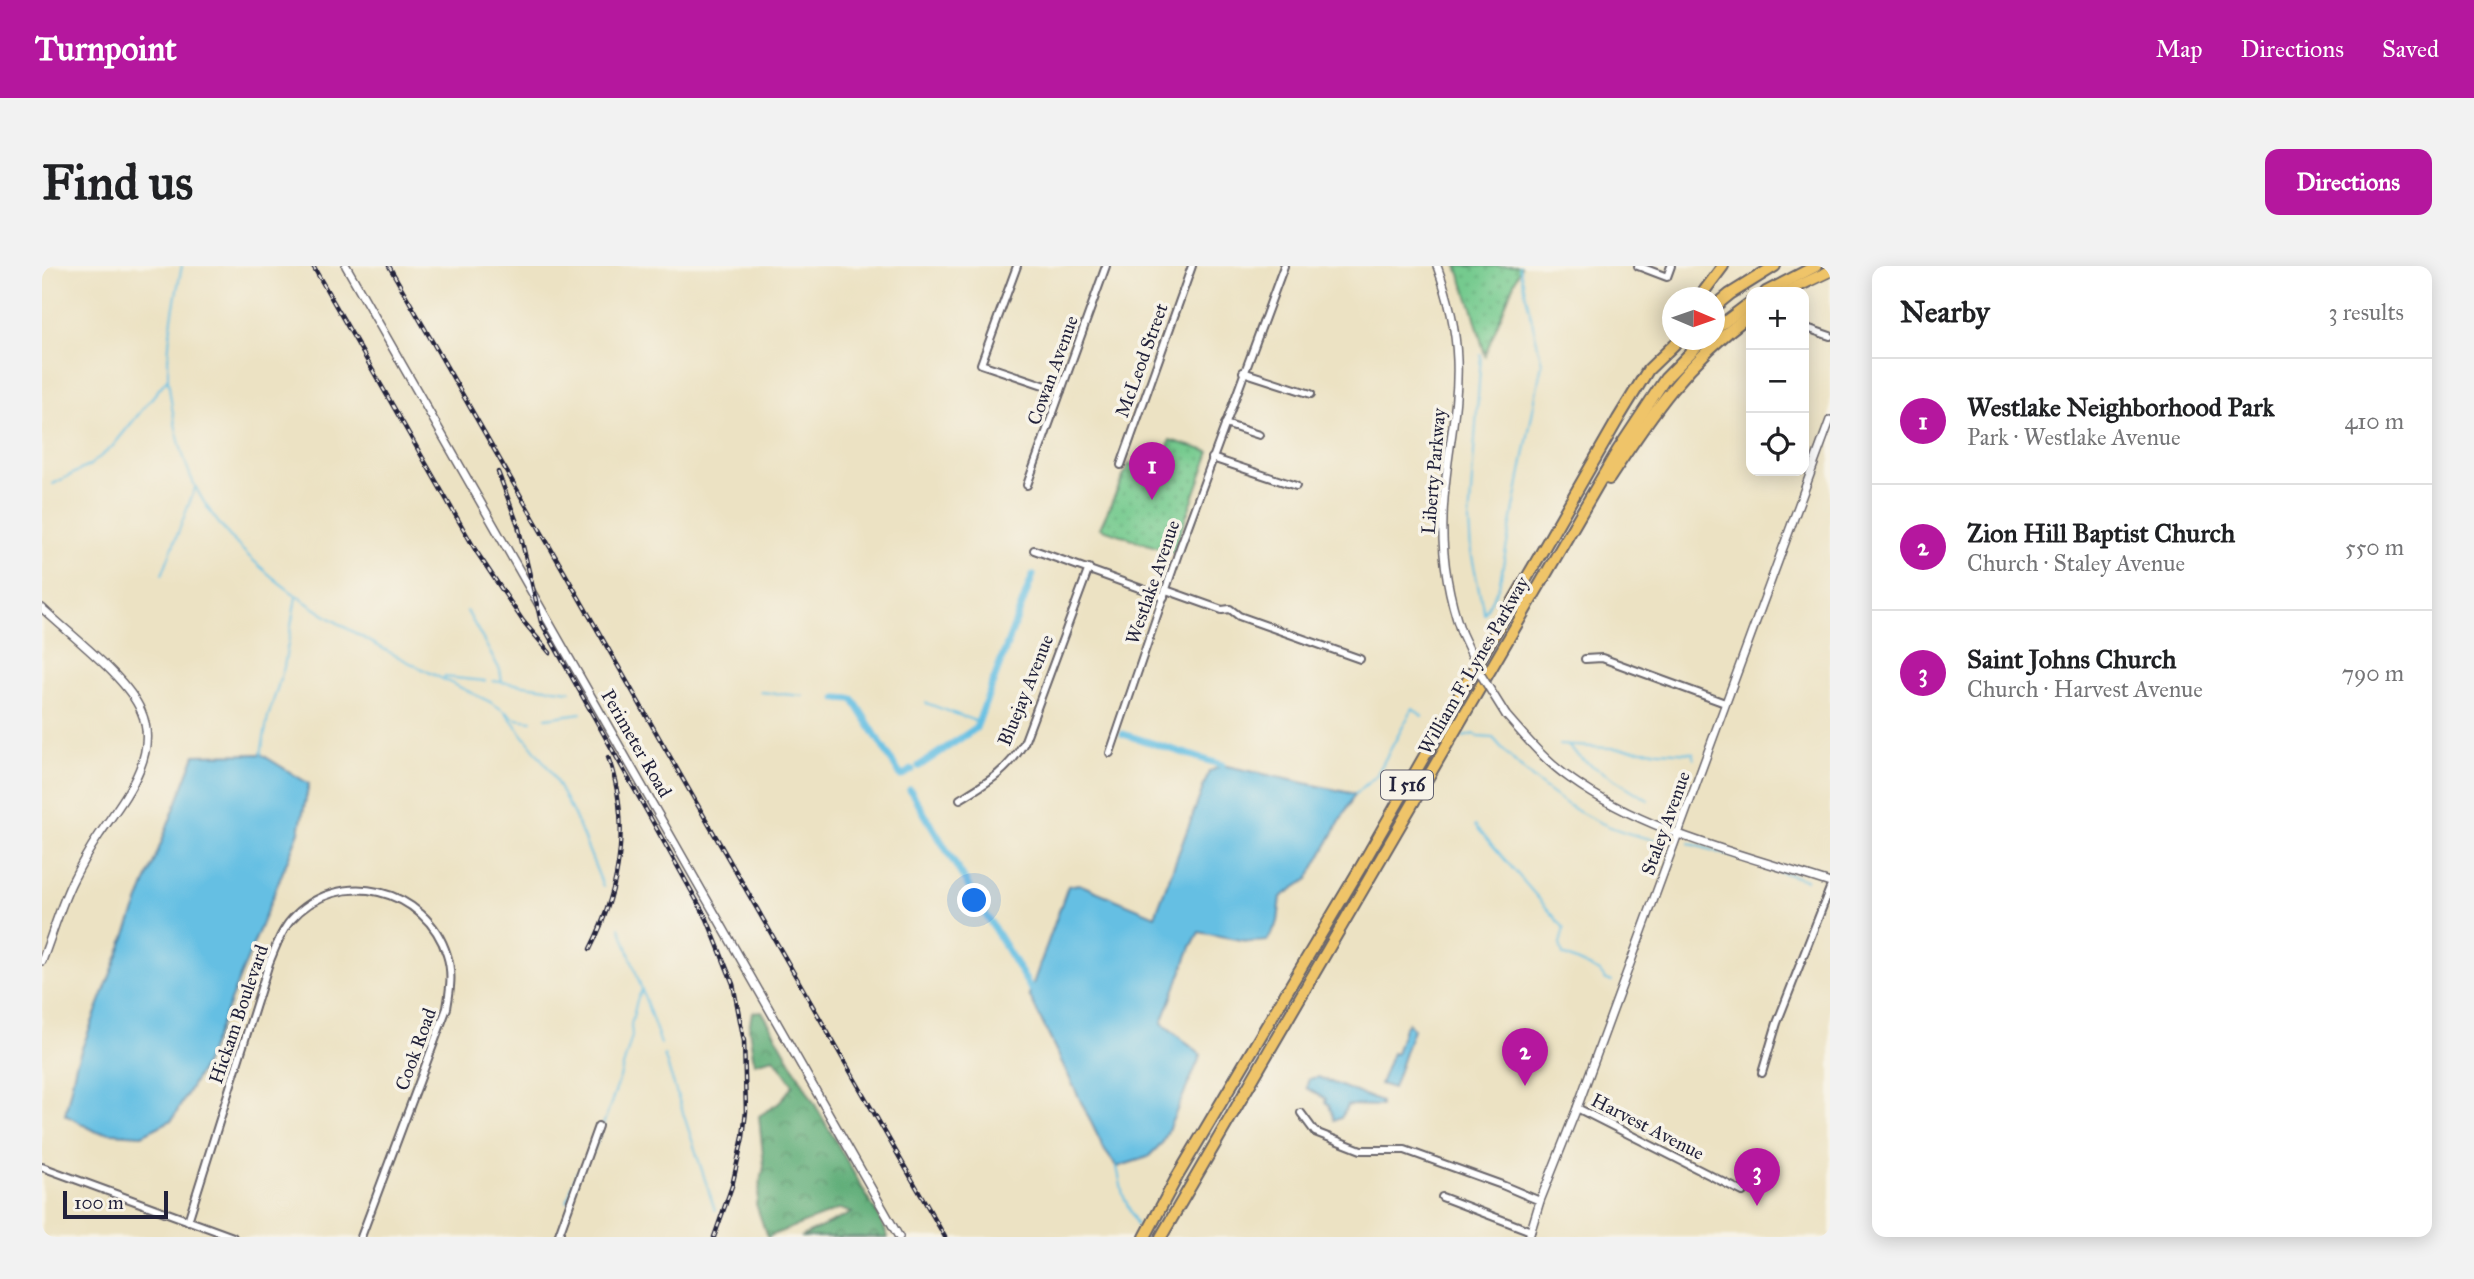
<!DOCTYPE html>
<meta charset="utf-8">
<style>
body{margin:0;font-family:"IM FELL Great Primer",serif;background:#f2f2f2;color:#202124}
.controls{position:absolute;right:21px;top:21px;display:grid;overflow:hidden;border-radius:14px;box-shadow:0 4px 18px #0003}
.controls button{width:63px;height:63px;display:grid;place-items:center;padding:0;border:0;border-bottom:2px solid #e0e0e0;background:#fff;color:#202124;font:35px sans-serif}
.compass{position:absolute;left:1620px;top:21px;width:63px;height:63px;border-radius:50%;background:#fff;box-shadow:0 4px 18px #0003;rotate:92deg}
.scale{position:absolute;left:21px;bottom:18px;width:105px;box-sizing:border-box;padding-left:7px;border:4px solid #22223b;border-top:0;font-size:19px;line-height:24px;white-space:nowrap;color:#22223b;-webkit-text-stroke:5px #f7f3e8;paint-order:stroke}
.you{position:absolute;left:933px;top:635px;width:24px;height:24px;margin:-18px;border:5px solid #fff;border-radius:50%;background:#1a73e8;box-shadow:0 0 0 10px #1a73e833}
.badge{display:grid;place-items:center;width:46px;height:46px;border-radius:50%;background:#b5179e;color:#fff;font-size:23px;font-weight:700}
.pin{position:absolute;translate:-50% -58px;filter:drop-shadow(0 2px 4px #0008)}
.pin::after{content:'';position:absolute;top:37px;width:24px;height:21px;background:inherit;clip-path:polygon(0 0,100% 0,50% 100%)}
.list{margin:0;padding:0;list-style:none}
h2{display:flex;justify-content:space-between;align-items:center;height:91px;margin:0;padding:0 28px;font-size:30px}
h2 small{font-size:23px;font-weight:400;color:#757577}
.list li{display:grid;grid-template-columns:46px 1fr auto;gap:21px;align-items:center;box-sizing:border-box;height:126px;padding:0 28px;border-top:2px solid #e0e0e0}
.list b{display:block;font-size:26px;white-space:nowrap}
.list p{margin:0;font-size:23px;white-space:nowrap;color:#757577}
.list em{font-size:23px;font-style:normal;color:#757577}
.icon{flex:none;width:38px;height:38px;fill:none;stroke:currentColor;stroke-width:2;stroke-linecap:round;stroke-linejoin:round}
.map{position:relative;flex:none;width:1788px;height:971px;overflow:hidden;border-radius:14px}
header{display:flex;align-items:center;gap:42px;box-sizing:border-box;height:98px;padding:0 35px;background:#b5179e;color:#fff}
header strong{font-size:33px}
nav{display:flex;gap:38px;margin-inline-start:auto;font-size:24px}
.intro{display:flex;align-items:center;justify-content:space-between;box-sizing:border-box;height:168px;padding:0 42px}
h1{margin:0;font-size:49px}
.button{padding:18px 32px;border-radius:14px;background:#b5179e;color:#fff;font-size:24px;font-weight:700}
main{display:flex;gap:42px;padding:0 42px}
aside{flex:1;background:#fff;border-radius:14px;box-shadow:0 4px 18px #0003}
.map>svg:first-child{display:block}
.forest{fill:url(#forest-crowns);stroke:#41685a;stroke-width:2}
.park{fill:url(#park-dots);stroke:#4c7664;stroke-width:2}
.water{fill:#65bfe3;stroke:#44708f;stroke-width:2}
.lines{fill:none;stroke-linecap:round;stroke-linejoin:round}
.stream{stroke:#65bfe3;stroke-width:2}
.canal{stroke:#65bfe3;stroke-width:7}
.minor-casing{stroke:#69656b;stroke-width:10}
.tertiary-casing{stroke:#69656b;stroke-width:10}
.motorway-casing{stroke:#69656b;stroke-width:14}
.minor{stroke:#fff;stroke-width:6}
.tertiary{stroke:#fff;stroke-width:7}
.motorway{stroke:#efc469;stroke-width:10}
.rail-casing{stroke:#22223b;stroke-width:4.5}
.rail{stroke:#f7f3e8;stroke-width:2;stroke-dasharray:5;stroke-linecap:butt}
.tertiary-bridge-casing{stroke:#69656b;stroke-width:10;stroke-linecap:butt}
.tertiary-bridge{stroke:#fff;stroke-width:7}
.labels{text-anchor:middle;stroke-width:7;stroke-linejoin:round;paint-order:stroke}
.shield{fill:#f7f3e8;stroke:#62616f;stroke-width:2}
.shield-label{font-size:18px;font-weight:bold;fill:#22223b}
.street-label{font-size:19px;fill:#22223b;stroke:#f7f3e8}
</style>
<header>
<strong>Turnpoint</strong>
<nav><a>Map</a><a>Directions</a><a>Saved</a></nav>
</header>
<div class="intro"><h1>Find us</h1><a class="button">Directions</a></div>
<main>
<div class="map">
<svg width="1788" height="971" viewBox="0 0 1788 971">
<defs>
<pattern id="forest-crowns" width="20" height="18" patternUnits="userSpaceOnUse" patternTransform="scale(1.75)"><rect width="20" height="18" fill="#60ae79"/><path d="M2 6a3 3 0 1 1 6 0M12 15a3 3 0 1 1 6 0" fill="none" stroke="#4f8d64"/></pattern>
<pattern id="park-dots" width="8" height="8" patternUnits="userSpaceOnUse" patternTransform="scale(1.75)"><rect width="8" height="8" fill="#75ca8e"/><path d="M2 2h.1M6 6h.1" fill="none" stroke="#65ad7b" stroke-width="1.8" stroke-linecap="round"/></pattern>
</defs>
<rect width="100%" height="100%" fill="#f7f3e8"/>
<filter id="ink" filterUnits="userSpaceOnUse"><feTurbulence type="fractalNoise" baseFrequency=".0143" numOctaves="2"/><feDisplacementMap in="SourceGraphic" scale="14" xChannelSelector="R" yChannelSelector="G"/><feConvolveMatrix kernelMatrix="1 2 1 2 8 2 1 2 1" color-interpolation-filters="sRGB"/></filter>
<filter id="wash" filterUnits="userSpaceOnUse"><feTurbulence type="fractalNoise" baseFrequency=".00686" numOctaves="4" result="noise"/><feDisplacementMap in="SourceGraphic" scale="28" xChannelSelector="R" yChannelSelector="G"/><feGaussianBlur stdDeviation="1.57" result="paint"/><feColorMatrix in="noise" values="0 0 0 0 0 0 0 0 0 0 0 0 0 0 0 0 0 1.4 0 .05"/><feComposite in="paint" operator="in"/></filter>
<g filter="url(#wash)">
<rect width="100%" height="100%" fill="#ece2c3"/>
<path class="forest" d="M 720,745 L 840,957 L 846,971 L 758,971 L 810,947 L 798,943 L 725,971 L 714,938 L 722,900 L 717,850 L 737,837 L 751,819 L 732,792 L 712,797 L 707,762 L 710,746 Z"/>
<g class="park">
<path d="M 1415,0 L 1479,0 L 1443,89 L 1431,44 Z"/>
<path d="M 1128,174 L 1168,186 L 1131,287 L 1058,262 L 1087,198 L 1118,206 Z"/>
</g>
<g class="water">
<path d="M 219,488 L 267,518 L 257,566 L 163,797 L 130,854 L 100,869 L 55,866 L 23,849 L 34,798 L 153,489 Z"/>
<path d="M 1180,499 L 1313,528 L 1266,613 L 1239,631 L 1236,656 L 1225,675 L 1209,676 L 1157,666 L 1149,681 L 1120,757 L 1159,789 L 1121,876 L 1106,891 L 1075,901 L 1063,885 L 987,729 L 1026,620 L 1037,618 L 1113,650 L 1167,506 Z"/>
<path d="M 1366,757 L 1371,763 L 1351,822 L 1338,818 L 1350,787 L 1354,788 L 1362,762 Z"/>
<path d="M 1276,811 L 1339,836 L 1339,840 L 1306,839 L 1299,852 L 1292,854 L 1287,839 L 1283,836 L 1284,833 L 1265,822 L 1266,813 Z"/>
</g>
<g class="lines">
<g class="stream">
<path d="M 1439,89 L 1427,255 L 1429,286 L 1442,347"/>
<path d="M 126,112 C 130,148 137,187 153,220 C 206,325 350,388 450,437 L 474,453 L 490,455"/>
<path d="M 11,218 L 48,199 L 70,181 L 126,112 C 125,73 132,37 140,0"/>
<path d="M 120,309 L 153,222"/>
<path d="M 425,345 L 458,404 L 460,416"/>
<path d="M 1442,348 L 1457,320 L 1500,97 L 1477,0"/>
<path d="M 402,411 L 443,415"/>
<path d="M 451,415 L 528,425"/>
<path d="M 718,426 L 761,430"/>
<path d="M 884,437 L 936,456"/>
<path d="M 565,439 L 576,430"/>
<path d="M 465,448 L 508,504 L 533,551 L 561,620"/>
<path d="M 504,452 L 539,447"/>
<path d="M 1421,471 L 1432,468 L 1436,471 L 1451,472 C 1494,522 1548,563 1615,574"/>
<path d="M 1517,479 L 1651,487 L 1652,493"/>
<path d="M 1526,480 L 1541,494 L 1606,534"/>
<path d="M 219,488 L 226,451 L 242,401 L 254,331"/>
<path d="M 1313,528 L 1334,510 L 1371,442 L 1380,450"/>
<path d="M 1433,559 L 1522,662 L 1518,678 L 1521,689 L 1558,706 L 1563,713 L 1570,716"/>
<path d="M 1647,577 L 1764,614"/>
<path d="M 578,661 L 619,778"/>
<path d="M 622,789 L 673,944"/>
<path d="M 551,886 L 576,818 L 590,770 L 589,759 L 595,734 L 600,724"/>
<path d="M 1075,901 L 1081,929 L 1095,960"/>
<path d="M 525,936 L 535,906"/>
</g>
<g class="canal">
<path d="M 795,432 L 811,433 L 859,510 L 870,504"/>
<path d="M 1081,468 L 1180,499"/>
<path d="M 877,500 L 934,462 L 991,309"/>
<path d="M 868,524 L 989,723"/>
</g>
</g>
</g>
<g filter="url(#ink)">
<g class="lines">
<g class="minor-casing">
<g id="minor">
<path d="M 975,0 L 939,98 L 1019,125"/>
<path d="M 1596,0 L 1625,11 L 1629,0"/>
<path d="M 1762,61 L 1788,70"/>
<path d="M 1201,106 L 1269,128"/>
<path d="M 1183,158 L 1217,169"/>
<path d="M 1170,192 L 1254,220"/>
<path d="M 1079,199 L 1150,0"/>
<path d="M 985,219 L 1064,0"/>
<path d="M 992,284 L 1122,331"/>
<path d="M 1124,324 L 1180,344 L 1188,343 L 1197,350 L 1318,393"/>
<path d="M 1543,393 L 1560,392 L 1683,437"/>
<path d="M 1068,487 L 1139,279 L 1242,0"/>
<path d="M 918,533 C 946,516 965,506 982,477 L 1047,302"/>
<path d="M 1720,807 L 1735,757 L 1788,622"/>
<path d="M 1535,842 L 1701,926"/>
<path d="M 1259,847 L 1273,866 L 1319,884 L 1363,884 L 1460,919 L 1498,935"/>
<path d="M 0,901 L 191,971"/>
<path d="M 1400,931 L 1489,965"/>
<path d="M 146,955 L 227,697 C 233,683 239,665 249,654 C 296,600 385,622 405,689 C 411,707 408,724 405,742 L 319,971"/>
<path d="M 516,971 L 556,860"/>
</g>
</g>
<g class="tertiary-casing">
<g id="tertiary">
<path d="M 304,0 L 857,971"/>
<path d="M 1395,0 C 1406,30 1414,62 1415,94 C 1417,141 1405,187 1402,233 C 1398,279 1404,323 1419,366"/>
<path d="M 0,342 C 28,369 85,411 99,445 C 119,490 80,535 57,569 C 47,584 38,600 30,616 C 18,641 10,669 0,695"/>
<path d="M 1464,449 C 1484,472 1504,496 1529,513 C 1604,567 1701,588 1788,617"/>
<path d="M 1487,971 L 1498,935 L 1535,842 L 1788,154"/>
</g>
</g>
<g class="motorway-casing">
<g id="motorway">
<path d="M 1724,26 L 1774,0"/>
<path d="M 1744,26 L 1788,5"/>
<path d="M 1657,32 L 1681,0"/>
<path d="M 1672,41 L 1688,28 L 1733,0"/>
<path d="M 1672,64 L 1709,36"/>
<path d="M 1567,213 C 1610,147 1645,95 1709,48"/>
<path d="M 1103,971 L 1135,911 L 1320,599 L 1576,153 L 1606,104 L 1637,74"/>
<path d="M 1119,971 L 1576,184 L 1623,113 L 1661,74"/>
</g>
</g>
<use href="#minor" class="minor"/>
<use href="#tertiary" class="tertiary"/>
<use href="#motorway" class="motorway"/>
<g class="rail-casing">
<g id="rail">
<path d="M 271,0 L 434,285 L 481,355 L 508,387"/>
<path d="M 347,0 L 903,971"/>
<path d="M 456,206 L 476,259 L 499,356 L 665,653 L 691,718 L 702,775 L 704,845 L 701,871 L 690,920 L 672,971"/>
<path d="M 548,683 C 579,622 589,556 566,491"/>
</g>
</g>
<use href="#rail" class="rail"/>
<g class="tertiary-bridge-casing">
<path id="tertiary-bridge" d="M 1419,366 L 1439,409 L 1464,449"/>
</g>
<use href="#tertiary-bridge" class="tertiary-bridge"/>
</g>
</g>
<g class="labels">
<rect class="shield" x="1339" y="504.5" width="52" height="29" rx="5"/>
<g class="shield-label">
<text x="1365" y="525">I 516</text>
</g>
<g class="street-label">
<text transform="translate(1099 94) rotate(-70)" y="7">McLeod Street</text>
<text transform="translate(1010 104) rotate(-70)" y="7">Cowan Avenue</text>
<text transform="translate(1391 205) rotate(-85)" y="7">Liberty Parkway</text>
<text transform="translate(1110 316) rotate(-71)" y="7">Westlake Avenue</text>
<text transform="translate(1431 399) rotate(-60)" y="7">William F. Lynes Parkway</text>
<text transform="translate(983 424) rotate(-68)" y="7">Bluejay Avenue</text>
<text transform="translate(595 477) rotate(60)" y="7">Perimeter Road</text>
<text transform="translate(1623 557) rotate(-70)" y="7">Staley Avenue</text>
<text transform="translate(196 748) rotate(-71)" y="7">Hickam Boulevard</text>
<text transform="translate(373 783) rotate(-70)" y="7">Cook Road</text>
<text transform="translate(1606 860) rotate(27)" y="7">Harvest Avenue</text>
</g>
</g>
</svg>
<div class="controls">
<button>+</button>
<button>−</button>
<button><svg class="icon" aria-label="locate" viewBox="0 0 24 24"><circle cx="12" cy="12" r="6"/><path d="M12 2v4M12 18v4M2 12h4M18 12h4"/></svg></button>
</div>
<svg class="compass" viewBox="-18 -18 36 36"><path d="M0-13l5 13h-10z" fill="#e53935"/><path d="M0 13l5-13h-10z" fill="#757577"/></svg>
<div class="scale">100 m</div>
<div class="you"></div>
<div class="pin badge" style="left:1110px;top:234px">1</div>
<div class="pin badge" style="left:1483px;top:820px">2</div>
<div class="pin badge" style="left:1715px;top:940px">3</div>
</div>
<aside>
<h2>Nearby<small>3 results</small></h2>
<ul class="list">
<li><span class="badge">1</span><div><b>Westlake Neighborhood Park</b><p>Park · Westlake Avenue</p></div><em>410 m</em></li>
<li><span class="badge">2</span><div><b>Zion Hill Baptist Church</b><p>Church · Staley Avenue</p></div><em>550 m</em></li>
<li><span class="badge">3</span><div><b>Saint Johns Church</b><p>Church · Harvest Avenue</p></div><em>790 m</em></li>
</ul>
</aside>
</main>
